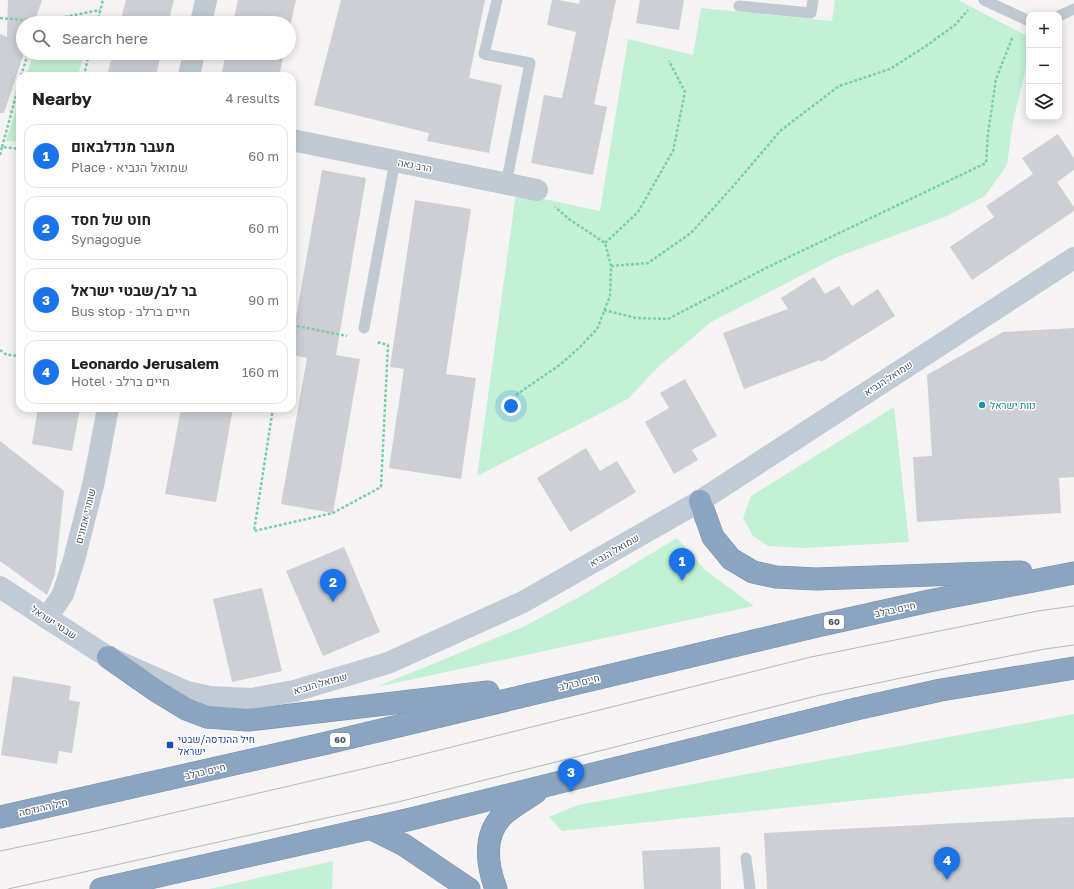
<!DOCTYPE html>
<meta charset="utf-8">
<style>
body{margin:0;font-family:"Golos Text",Heebo,sans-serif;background:#f2f2f2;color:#202124}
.controls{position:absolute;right:12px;top:12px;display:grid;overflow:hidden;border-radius:8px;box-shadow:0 2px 10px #0003}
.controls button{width:36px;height:36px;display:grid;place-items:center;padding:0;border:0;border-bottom:1px solid #e0e0e0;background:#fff;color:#202124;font:20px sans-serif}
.you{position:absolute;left:511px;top:406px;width:14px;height:14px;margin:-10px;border:3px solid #fff;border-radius:50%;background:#1a73e8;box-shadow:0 0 0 6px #1a73e833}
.badge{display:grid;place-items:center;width:26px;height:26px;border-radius:50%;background:#1a73e8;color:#fff;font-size:13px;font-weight:700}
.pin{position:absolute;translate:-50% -33px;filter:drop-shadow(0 1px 2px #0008)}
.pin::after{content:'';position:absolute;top:21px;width:14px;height:12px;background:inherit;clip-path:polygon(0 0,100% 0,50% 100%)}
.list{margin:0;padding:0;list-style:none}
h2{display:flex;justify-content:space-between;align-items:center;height:52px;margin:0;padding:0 16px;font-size:17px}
h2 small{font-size:13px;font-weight:400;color:#757577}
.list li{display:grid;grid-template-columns:26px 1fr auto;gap:12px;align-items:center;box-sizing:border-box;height:64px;margin:0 8px 8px;padding:0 8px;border:1px solid #e0e0e0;border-radius:12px}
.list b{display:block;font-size:15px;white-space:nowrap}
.list p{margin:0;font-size:13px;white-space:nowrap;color:#757577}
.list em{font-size:13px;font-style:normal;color:#757577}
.icon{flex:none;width:22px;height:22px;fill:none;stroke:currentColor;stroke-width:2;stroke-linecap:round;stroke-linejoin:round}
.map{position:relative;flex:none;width:1074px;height:889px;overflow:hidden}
.search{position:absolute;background:#fff;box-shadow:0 2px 10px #0003;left:16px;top:16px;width:280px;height:44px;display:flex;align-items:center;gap:10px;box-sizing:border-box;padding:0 14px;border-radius:22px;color:#757577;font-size:15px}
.panel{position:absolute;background:#fff;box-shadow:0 2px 10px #0003;left:16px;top:72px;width:280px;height:340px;border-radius:12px}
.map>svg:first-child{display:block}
.green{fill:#c3f1d5}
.building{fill:#cdcfd5}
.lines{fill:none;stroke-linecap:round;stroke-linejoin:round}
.highway-casing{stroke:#7690ad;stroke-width:23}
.path{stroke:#7ad0a6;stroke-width:2.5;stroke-dasharray:3 2;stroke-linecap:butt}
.lane{stroke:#c1cad2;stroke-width:11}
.street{stroke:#c1cad2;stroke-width:22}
.secondary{stroke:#c1cbd6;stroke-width:22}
.highway{stroke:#8ba5c1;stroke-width:22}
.tram{stroke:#b5b8bd;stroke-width:1}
.culture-dot{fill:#0f9aa8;stroke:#fff;stroke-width:1.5}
.transit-dot{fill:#1a4fb4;stroke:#fff;stroke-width:1.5}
.labels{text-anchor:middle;stroke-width:3;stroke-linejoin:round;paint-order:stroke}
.shield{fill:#fff;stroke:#808990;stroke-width:1}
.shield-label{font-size:9px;font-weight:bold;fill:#4a5661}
.street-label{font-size:10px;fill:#4a5661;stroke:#fff}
.culture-label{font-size:10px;fill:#0d838f;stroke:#fff;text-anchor:start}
.transit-label{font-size:10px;fill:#164399;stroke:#fff;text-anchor:start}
</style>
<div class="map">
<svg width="1074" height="889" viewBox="0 0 1074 889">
<rect width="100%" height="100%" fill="#f5f3f3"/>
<g class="green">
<path d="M 835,0 L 958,0 L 1029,37 L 1029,56 L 1013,121 L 1007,165 L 985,196 L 947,216 L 837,257 L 711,322 L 659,366 L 629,398 L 603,412 L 477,476 L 516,193 L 600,211 L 628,39 L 693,55 L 701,8 L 832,21 Z"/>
<path d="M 34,53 L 84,53 L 78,76 L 26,76 Z"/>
<path d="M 20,96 L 20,142 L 6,141 Z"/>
<path d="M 894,407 L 909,542 L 804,548 L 768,546 L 753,536 L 743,518 L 751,496 Z"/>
<path d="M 677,538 L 705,570 L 754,606 L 376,687 L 523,627 L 581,596 Z"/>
<path d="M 1074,714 L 1074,778 L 562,831 L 549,817 L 578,805 Z"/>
<path d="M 333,861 L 332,889 L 209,889 Z"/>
</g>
<g class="building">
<path d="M 8,0 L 42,0 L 34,23 L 23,23 L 23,53 L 24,53 L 4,113 L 0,113 L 0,34 L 7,37 Z"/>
<path d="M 126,0 L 174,0 L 168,23 L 120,23 Z"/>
<path d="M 238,0 L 296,0 L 289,31 L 289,23 L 233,23 Z"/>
<path d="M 341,0 L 485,0 L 469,78 L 502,85 L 489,153 L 427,141 L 429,133 L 314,105 Z"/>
<path d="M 552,0 L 559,0 L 579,4 L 580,0 L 616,0 L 594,104 L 607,107 L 593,175 L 531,163 L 544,95 L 562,98 L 576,32 L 547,25 Z"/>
<path d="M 640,0 L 684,0 L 679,30 L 636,23 Z"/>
<path d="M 113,53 L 161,53 L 156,76 L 107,76 Z"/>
<path d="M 226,53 L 284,53 L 279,76 L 221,76 Z"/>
<path d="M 1058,134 L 1074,158 L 1074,170 L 1057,182 L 1074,207 L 1074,211 L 972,280 L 950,247 L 994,217 L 986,206 L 1033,174 L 1022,158 Z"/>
<path d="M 322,170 L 366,178 L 336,355 L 360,359 L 333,513 L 281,504 L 307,358 L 292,355 L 292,340 Z"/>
<path d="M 415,200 L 471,209 L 446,374 L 476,378 L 461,479 L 389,468 L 404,369 L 390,367 Z"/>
<path d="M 814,277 L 825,294 L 839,286 L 852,306 L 878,289 L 895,316 L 821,362 L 820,360 L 744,389 L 723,333 L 788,309 L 781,298 Z"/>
<path d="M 1074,328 L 1074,477 L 1059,478 L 1061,513 L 917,522 L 913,457 L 932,456 L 927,375 L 1003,332 Z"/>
<path d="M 685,379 L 717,436 L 692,450 L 698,460 L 674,474 L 645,422 L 669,408 L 660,393 Z"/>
<path d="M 38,408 L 80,408 L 72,451 L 32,444 Z"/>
<path d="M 181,408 L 233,408 L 216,502 L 165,494 Z"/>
<path d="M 0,441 L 64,491 L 55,574 L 47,595 L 0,561 Z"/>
<path d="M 586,448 L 600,471 L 617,461 L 636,492 L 570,532 L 537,478 Z"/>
<path d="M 344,547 L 380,632 L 323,656 L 286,571 Z"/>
<path d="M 262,588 L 282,671 L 232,682 L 213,599 Z"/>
<path d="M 13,676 L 71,686 L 69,700 L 80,702 L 72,753 L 59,751 L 57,764 L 1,755 Z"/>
<path d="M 1074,817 L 1074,889 L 767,889 L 764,833 Z"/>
<path d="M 720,847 L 721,889 L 644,889 L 642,851 Z"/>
</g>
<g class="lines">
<g class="highway-casing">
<g id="highway">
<path d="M 700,501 L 713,537 L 731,559 L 753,572 L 776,577 L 816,579 L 1021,572"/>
<path d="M 108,657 L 158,692 L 186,709 L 207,717 L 248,720 L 488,692"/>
<path d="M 0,817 L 327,743 L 817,626 L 929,601 L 1074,573"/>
<path d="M 370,828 L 404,845 L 469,889"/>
<path d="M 101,889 L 411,819 L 856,709 L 941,690 L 1074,668"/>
<path d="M 496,889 C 487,865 483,836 502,816 C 510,808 526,799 536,792"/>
</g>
</g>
<g class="path">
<path d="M 0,18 L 24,20 L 59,18 L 100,10"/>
<path d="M 97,23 L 103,0"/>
<path d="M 21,76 L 28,53"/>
<path d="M 84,76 L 89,53"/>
<path d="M 2,147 L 20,81"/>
<path d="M 0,155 L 2,147 L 20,149"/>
<path d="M 605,243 L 638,212 L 673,151 L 685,92 L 669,61"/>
<path d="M 611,266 L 648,263 L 691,233 L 736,183 L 780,131 L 839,86 L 890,69 L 926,46 L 955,25 L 968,10"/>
<path d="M 604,310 L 636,318 L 668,319 L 766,268 L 986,163 L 988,134 L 996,79 L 1013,36"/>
<path d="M 292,325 L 347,336"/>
<path d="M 0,350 L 7,355 L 20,356"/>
<path d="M 516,395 L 561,364 L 581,346 L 597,329 L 610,296 L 611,266 L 605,243 L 569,219 L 555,207"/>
<path d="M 273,408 L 254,531 L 333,513 L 381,487 L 388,345 L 377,342"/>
</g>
<g class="lane">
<path d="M 497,0 L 484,54 L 530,63 L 506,184"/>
<path d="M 984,0 L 1029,21"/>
<path d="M 739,6 L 811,13 L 813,0"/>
<path d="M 1059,16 L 1074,9"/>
<path d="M 364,328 L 395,161"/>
<path d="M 746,858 L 750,889"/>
</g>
<g class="street">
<path d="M 201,23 L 206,0"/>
<path d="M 189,76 L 194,53"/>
<path d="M 292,140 L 537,190"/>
<path d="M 47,618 L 63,594 L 74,560 L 94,481 L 108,408"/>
</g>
<path class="secondary" d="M 0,587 L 47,618 L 108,657 L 187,692 L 210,697 L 251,699 L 294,691 L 338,678 L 388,663 L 523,602 L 700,501 L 1074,258"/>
<use href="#highway" class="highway"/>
<g class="tram">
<path d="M 0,851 L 91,832 L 388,763 L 811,657 L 1038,611 L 1074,606"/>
<path d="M 8,889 L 398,802 L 820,695 L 968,664 L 1045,649 L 1074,645"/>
</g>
</g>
<circle class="culture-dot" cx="982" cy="405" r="4"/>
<rect class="transit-dot" x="166" y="741" width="8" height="8" rx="2"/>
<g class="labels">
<g class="shield">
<rect x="824" y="615" width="20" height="14" rx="3"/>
<rect x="330" y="733" width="20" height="14" rx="3"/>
</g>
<g class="shield-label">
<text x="834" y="625">60</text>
<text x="340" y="743">60</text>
</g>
<g class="street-label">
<text transform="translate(415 165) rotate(11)" y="4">הרב נאה</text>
<text transform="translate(888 378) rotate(-33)" y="4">שמואל הנביא</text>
<text transform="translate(85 516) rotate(-76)" y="4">שומרי אמונים</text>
<text transform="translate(614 550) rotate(-30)" y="4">שמואל הנביא</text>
<text transform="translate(895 609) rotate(-12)" y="4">חיים ברלב</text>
<text transform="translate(54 622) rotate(33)" y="4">שבטי ישראל</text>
<text transform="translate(579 682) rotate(-13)" y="4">חיים ברלב</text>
<text transform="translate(320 683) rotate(-16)" y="4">שמואל הנביא</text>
<text transform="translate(205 771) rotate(-13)" y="4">חיים ברלב</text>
<text transform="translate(43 807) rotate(-13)" y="4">חיל ההנדסה</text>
</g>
<g class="culture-label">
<text x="990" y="409">נוות ישראל</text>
</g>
<g class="transit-label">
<text x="178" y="743">חיל ההנדסה/שבטי<tspan x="178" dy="12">ישראל</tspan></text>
</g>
</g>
</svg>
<div class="controls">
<button>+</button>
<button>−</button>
<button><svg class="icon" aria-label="layers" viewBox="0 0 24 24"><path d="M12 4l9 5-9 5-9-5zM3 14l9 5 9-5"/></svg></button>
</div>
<div class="you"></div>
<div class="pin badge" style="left:682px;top:581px">1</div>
<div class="pin badge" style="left:333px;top:602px">2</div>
<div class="pin badge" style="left:571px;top:792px">3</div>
<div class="pin badge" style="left:947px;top:880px">4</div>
<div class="search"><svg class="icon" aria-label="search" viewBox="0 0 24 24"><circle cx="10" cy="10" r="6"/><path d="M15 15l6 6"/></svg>Search here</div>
<section class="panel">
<h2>Nearby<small>4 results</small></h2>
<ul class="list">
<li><span class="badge">1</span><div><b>מעבר מנדלבאום</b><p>Place · שמואל הנביא</p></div><em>60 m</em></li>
<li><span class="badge">2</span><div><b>חוט של חסד</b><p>Synagogue</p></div><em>60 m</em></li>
<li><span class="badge">3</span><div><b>בר לב/שבטי ישראל</b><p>Bus stop · חיים ברלב</p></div><em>90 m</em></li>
<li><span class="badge">4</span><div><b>Leonardo Jerusalem</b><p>Hotel · חיים ברלב</p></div><em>160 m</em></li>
</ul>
</section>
</div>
